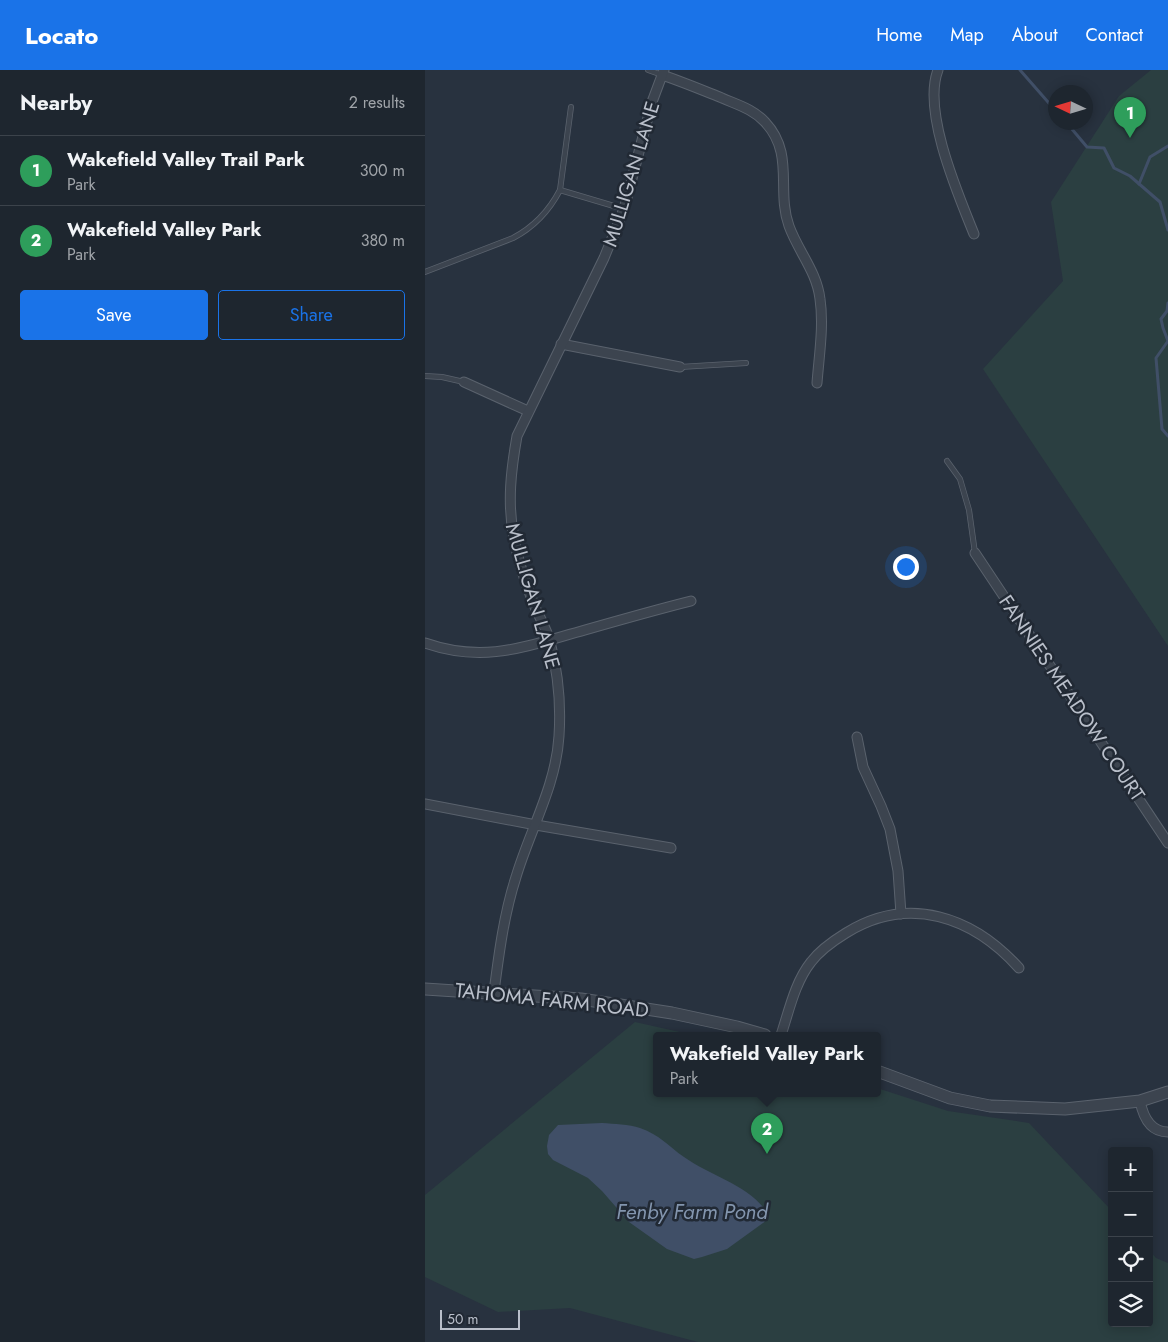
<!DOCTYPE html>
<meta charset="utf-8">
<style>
body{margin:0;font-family:Jost,sans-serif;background:#262e37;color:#f1f3f6}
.controls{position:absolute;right:15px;bottom:15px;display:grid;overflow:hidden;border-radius:5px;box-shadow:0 2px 12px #0003}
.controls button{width:45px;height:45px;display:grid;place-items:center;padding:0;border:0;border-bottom:1px solid #3c434b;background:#1e262f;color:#f1f3f6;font:25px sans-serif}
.compass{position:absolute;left:623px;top:15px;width:45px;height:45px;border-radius:50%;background:#1e262f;box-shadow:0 2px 12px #0003;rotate:274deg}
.scale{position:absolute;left:15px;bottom:12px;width:80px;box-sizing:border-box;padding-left:5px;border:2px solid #b9bfca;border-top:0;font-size:14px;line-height:18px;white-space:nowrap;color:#b9bfca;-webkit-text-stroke:4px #212934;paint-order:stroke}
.you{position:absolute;left:480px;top:496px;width:18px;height:18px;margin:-12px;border:4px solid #fff;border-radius:50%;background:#1a73e8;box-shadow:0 0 0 8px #1a73e833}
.badge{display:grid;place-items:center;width:32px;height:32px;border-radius:50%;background:#1a73e8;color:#fff;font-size:16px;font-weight:700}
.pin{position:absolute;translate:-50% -41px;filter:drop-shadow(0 1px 2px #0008)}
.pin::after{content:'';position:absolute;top:26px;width:18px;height:15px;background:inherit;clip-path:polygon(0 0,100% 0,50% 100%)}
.popup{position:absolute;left:228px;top:962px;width:228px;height:65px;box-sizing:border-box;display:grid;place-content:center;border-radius:5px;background:#1e262f;filter:drop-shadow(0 1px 4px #0005);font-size:16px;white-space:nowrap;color:#a1a5aa}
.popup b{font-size:19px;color:#f1f3f6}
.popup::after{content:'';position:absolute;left:50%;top:100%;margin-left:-10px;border:10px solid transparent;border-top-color:#1e262f}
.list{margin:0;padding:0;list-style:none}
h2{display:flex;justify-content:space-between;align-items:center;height:65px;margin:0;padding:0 20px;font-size:21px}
h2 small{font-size:16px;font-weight:400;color:#a1a5aa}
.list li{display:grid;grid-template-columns:32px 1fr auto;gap:15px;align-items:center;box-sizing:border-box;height:70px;padding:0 20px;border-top:1px solid #3c434b}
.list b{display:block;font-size:19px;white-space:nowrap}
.list p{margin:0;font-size:16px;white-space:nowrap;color:#a1a5aa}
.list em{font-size:16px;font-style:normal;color:#a1a5aa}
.actions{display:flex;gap:10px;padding:15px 20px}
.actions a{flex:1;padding:11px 0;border:1px solid #1a73e8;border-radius:5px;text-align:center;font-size:18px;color:#1a73e8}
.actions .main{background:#1a73e8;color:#fff}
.icon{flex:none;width:28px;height:28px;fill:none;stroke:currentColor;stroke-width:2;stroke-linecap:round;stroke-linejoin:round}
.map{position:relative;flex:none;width:743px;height:1272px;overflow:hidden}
header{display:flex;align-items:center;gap:30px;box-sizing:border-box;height:70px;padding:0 25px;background:#1a73e8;color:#fff}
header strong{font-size:24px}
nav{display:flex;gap:28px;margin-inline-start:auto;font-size:18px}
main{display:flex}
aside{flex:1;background:#1e262f}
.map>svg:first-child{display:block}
.green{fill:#2b3f41}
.water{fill:#404f67}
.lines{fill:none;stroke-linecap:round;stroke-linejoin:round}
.stream{stroke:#404f67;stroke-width:3}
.service-casing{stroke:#5a626d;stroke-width:6}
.minor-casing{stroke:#5a626d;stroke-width:11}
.tertiary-casing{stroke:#5a626d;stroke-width:13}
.service{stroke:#3c444f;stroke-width:4.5}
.minor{stroke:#3c444f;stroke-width:9}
.tertiary{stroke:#3c444f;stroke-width:11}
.labels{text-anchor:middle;stroke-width:5;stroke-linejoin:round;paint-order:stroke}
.street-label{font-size:20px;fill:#b9bfca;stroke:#212934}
.water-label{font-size:21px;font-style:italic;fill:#8395ae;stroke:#212934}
</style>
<header>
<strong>Locato</strong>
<nav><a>Home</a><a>Map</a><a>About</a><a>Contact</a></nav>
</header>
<main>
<aside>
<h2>Nearby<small>2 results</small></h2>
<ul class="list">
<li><span class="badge" style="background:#2e9e5b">1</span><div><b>Wakefield Valley Trail Park</b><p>Park</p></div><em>300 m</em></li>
<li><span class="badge" style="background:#2e9e5b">2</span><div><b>Wakefield Valley Park</b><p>Park</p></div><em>380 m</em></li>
</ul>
<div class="actions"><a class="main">Save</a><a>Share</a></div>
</aside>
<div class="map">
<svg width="743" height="1272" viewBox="0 0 743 1272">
<rect width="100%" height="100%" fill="#28323f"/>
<g class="green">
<path d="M 726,0 L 743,0 L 743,576 L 558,299 L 638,211 L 626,132 L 694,26 Z"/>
<path d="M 210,952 L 268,965 L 232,965 L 232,1023 L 452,1023 L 452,1018 L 523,1041 L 604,1053 L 687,1141 L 687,1253 L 724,1253 L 724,1180 L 731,1188 L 743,1193 L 743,1272 L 273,1272 L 145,1238 L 73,1242 L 0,1207 L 0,1125 Z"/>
</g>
<path class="water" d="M 177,1053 C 189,1054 204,1054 215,1058 C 235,1065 243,1076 259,1087 C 287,1107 325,1115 344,1145 L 342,1150 L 302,1179 L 277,1187 L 269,1189 L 242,1179 L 204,1152 L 177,1121 L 163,1108 L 128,1090 L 123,1084 L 122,1076 L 124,1065 L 133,1055 Z"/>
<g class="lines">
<g class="stream">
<path d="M 595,0 L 630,40"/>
<path d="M 641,52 L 662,77 L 679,78 L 689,98 L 705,106 L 735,132 L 743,160"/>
<path d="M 714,114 L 725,87 L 743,76"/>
<path d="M 743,233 L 742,241 L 736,249 L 738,258 L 743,271 L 731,288 L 737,359 L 743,366"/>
</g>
<g class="service-casing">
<g id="service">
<path d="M 223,0 L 237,5"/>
<path d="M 135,120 L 199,139"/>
<path d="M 0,202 L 88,168 C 109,157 124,141 135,120 L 146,37"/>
<path d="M 255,297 L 321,293"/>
<path d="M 0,306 L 17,307 L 39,312"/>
<path d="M 522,391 L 535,409 L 544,440 L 550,483"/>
</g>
</g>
<g class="minor-casing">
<g id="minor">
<path d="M 513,0 C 497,41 533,124 549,164"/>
<path d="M 237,5 C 258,12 277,20 297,28 C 313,35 328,39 340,52 C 370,84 351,120 364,156 C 373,181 392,202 395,229 C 399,256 394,286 392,313"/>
<path d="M 136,274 L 255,297"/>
<path d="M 39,312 L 103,341"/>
<path d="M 550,483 L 743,773"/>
<path d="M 0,573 C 60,594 102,576 160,560 C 195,550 230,540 266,531"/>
<path d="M 432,667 L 438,697 L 456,736 L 465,759 L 473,801 L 476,844"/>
<path d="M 0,734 L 111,755 L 246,778"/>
<path d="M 69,922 C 74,883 79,844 91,807 C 105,760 131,716 134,666 C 136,635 133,602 125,572 C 122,560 115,548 110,537 C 101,515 93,491 89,468 C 82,433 86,400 92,366 L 179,188 L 199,139 L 227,32 L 239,0"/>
<path d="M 356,965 C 364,941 370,912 386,892 C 395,880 408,871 421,863 C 484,824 548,847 594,898"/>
<path d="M 715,1031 C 718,1046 725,1062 743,1062"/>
</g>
</g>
<g class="tertiary-casing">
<g id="tertiary">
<path d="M 0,919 L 156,929 L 247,943 L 312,957 L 340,965"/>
<path d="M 452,1001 L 525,1028 L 565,1036 L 640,1039 L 715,1031 L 743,1022"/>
</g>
</g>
<use href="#service" class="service"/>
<use href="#minor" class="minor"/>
<use href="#tertiary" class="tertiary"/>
</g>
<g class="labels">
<g class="street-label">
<text transform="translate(206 104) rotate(-73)" y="7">MULLIGAN LANE</text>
<text transform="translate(108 526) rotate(74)" y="7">MULLIGAN LANE</text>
<text transform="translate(647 628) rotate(56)" y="7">FANNIES MEADOW COURT</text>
<text transform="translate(127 930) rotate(6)" y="7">TAHOMA FARM ROAD</text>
</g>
<g class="water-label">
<text x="267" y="1149">Fenby Farm Pond</text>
</g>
</g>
</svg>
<div class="controls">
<button>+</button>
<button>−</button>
<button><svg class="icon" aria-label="locate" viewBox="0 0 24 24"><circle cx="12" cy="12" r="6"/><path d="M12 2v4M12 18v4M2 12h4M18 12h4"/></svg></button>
<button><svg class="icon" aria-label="layers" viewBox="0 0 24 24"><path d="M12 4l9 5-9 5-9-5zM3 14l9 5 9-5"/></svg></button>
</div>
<svg class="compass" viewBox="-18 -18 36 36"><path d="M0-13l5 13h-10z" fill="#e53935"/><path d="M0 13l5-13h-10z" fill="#a1a5aa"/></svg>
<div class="scale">50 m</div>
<div class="you"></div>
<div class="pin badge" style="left:705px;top:68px;background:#2e9e5b">1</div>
<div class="pin badge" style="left:342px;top:1084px;background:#2e9e5b">2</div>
<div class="popup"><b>Wakefield Valley Park</b>Park</div>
</div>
</main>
